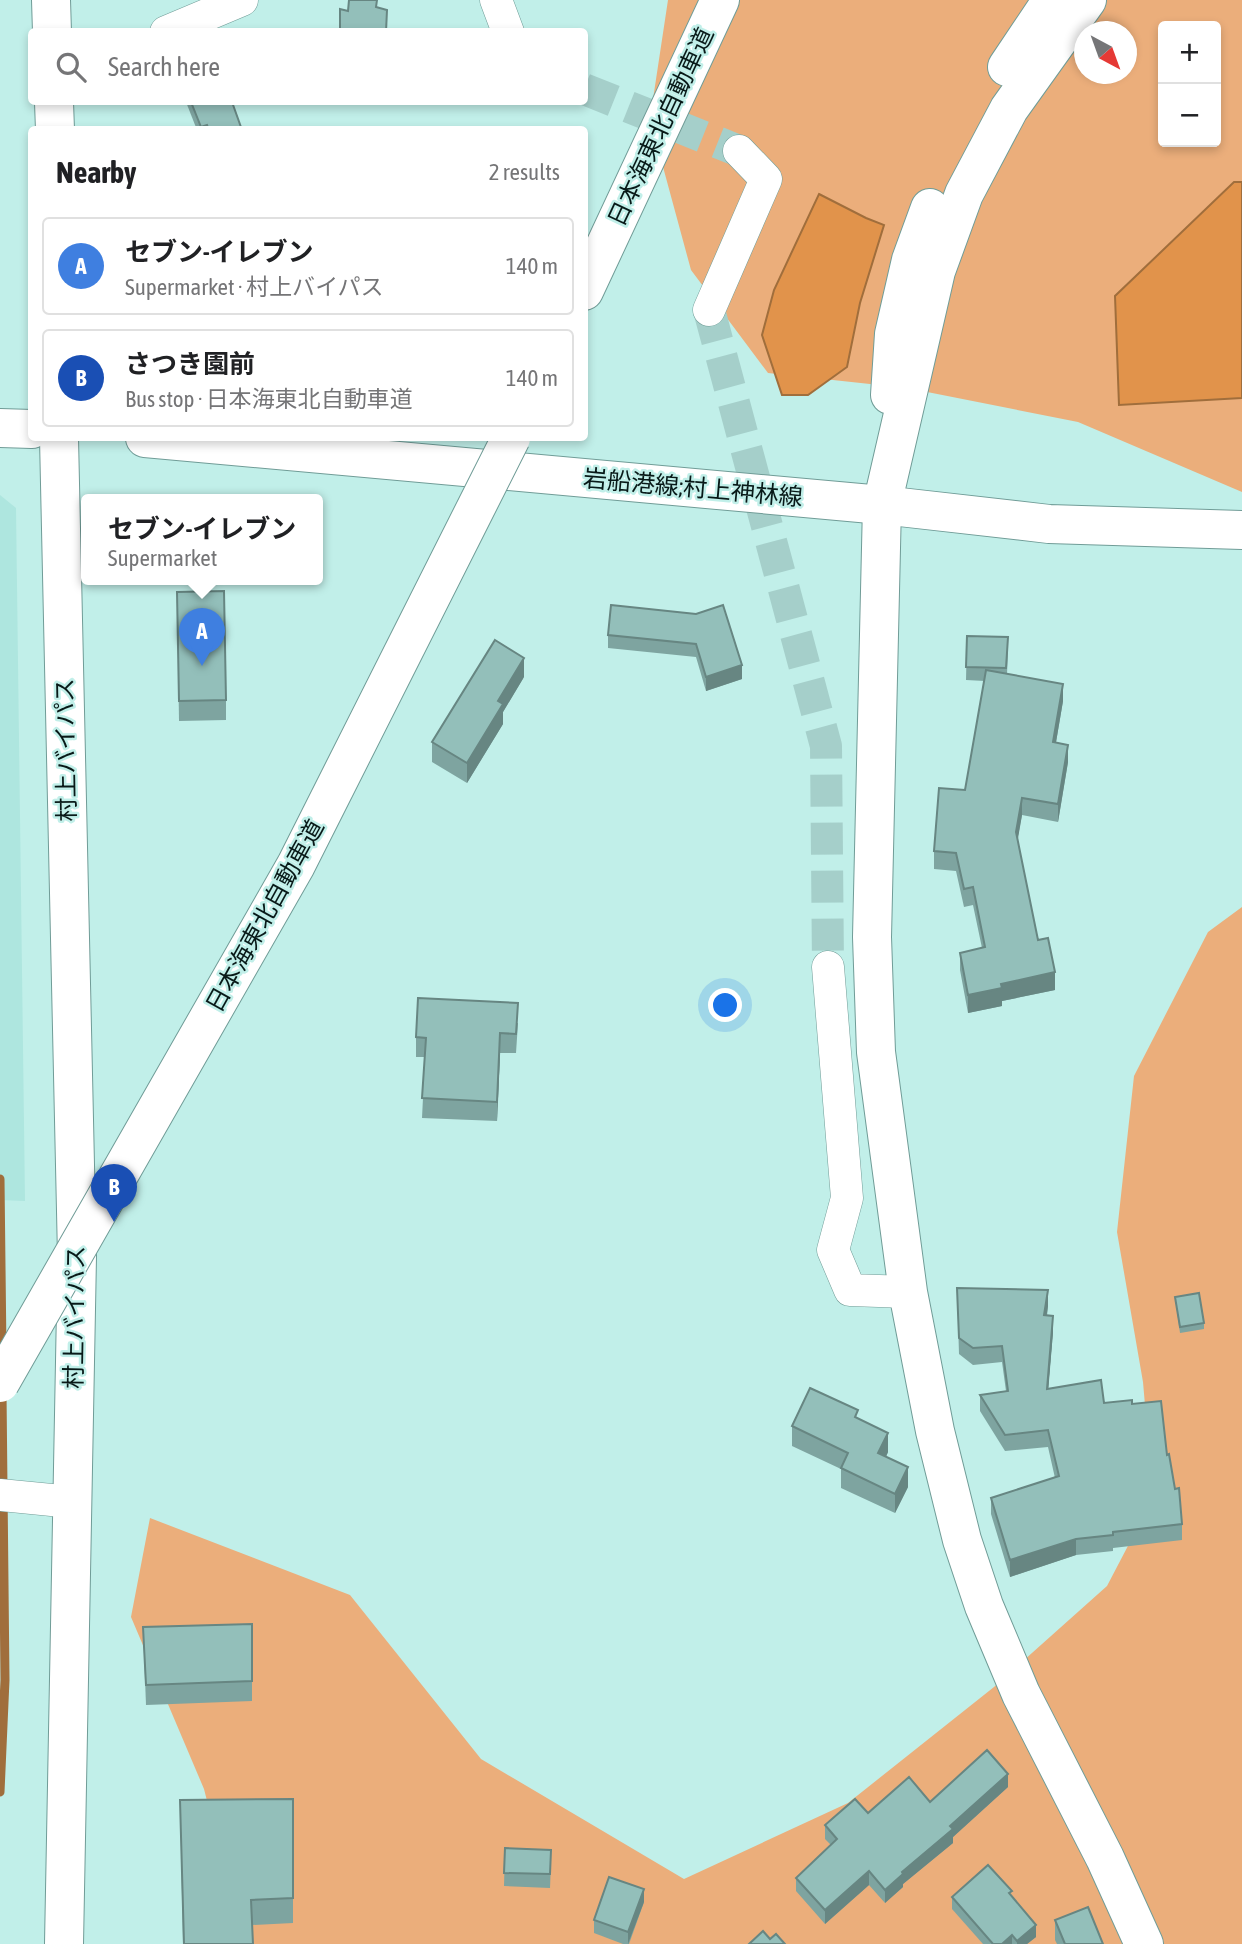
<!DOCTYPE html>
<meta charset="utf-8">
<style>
body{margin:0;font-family:"Asap Condensed","Noto Sans JP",sans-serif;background:#f2f2f2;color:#202124}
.controls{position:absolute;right:21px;top:21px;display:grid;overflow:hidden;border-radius:7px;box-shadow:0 4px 10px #0003}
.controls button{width:63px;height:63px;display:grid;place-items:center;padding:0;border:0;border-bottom:2px solid #e0e0e0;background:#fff;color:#202124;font:35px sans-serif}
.compass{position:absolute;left:1074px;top:21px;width:63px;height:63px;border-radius:50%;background:#fff;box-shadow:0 4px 10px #0003;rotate:139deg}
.you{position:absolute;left:726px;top:1006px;width:24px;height:24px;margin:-18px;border:5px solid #fff;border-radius:50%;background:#1a73e8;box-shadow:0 0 0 10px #1a73e833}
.badge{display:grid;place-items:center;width:46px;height:46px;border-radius:50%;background:#a3652a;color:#fff;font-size:23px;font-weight:700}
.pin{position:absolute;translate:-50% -58px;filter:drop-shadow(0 2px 4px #0008)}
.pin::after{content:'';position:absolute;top:37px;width:24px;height:21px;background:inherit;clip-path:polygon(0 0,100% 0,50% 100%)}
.popup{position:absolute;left:81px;top:494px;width:242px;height:91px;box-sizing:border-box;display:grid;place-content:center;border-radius:7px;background:#fff;filter:drop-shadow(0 2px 5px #0005);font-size:23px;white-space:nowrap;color:#757577}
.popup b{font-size:26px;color:#202124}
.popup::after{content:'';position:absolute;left:50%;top:100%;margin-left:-14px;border:14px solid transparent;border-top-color:#fff}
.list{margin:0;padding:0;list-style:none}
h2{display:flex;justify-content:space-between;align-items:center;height:91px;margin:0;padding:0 28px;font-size:30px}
h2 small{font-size:23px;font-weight:400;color:#757577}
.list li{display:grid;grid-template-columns:46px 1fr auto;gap:21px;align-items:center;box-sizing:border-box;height:98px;margin:0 14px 14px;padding:0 14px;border:2px solid #e0e0e0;border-radius:7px}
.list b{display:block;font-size:26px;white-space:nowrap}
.list p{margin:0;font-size:23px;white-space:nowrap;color:#757577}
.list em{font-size:23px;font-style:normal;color:#757577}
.icon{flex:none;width:38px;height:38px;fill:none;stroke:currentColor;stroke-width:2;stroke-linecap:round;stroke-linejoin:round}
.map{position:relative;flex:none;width:1242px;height:1944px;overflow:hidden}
.search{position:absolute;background:#fff;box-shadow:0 4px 10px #0003;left:28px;top:28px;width:560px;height:77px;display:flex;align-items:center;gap:18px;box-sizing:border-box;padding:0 24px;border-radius:7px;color:#757577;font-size:26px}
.panel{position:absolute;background:#fff;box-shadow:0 4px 10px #0003;left:28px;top:126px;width:560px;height:315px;border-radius:7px}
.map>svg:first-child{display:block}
.built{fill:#aee6df}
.green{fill:#ebae7b;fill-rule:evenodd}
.water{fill:#e1934b;stroke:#a06e3c;stroke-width:2}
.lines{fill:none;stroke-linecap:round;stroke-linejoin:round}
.stream{stroke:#a06e3c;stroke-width:9}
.street-tunnel{stroke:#a5cfca;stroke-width:32;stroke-dasharray:32 16;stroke-linecap:butt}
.street-casing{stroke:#709c97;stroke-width:33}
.secondary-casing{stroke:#709c97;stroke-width:40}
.highway-casing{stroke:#709c97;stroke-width:40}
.street{stroke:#fff;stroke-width:32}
.secondary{stroke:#fff;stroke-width:38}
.highway{stroke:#fff;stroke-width:38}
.highway-bridge-casing{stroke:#709c97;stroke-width:40;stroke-linecap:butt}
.highway-bridge{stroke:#fff;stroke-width:38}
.wall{fill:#7ea4a0}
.shaded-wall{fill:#678682}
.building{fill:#93bfba;stroke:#678682;stroke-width:2}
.labels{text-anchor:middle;stroke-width:5;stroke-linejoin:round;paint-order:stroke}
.street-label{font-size:24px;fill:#081918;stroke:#c1efe9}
</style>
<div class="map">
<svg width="1242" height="1944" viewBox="0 0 1242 1944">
<rect width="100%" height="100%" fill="#c1efe9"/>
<path class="built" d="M 0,495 L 16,508 L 25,1201 L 0,1200 Z"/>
<g class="green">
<path d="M 668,0 L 1242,0 L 1242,492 L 1078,422 L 907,388 L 768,373 L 691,270 L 650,119 ZM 1163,26 L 1216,26 L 1216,142 L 1163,142 ZM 1084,32 L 1126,32 L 1126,74 L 1084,74 Z"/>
<path d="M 1242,907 L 1242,1944 L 238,1944 L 240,1930 L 204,1789 L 131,1617 L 150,1518 L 350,1595 L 481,1759 L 684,1879 L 848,1803 L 994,1687 L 1107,1586 L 1153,1498 L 1143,1382 L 1117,1232 L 1134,1076 L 1208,932 Z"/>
</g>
<g class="water">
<path d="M 1234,182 L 1242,182 L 1242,398 L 1119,405 L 1115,296 Z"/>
<path d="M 819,194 L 866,218 L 884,225 L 860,303 L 847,367 L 808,395 L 782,395 L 762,335 L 774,290 Z"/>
</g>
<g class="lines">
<g class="stream">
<path d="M 0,1179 L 2,1353"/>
<path d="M 0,1792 L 5,1680 L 2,1392"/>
</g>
<g class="street-tunnel">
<path d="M 584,89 L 739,151"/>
<path d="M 709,310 L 826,746 L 828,967"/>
</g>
<g class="street-casing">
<g id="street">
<path d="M 496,0 L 508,32"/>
<path d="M 166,32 L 242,0"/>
<path d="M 709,310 L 766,179 L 739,151"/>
<path d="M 828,967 L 847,1198 L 833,1250 L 850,1290 L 908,1292"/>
<path d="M 0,1495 L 72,1502"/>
</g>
</g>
<g class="secondary-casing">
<g id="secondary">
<path d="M 145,438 L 882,505 L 1049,524 L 1242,530"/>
<path d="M 882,505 L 872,937 L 876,1052 L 908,1292 L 935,1431 L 962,1540 L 984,1606 L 1021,1694 L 1105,1858 L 1144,1944"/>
</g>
</g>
<g class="highway-casing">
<g id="highway">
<path d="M 51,0 L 52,32"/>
<path d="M 1007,67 L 1052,0"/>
<path d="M 54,102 L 55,130"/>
<path d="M 584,291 L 720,0"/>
<path d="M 890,395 L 894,334 L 911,260 L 930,208"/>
<path d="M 0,428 L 32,429"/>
<path d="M 59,438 L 77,1256 L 64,1944"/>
<path d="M 882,505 L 936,271 L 964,194 L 1009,109 L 1087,0"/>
</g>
</g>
<use href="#street" class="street"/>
<use href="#secondary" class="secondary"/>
<use href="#highway" class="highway"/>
<g class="highway-bridge-casing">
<path id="highway-bridge" d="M 0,1383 L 296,865 L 511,438"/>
</g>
<use href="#highway-bridge" class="highway-bridge"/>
</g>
<g class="wall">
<path d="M 186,102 L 232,102 L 242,130 L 197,130 Z"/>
<path d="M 177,592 L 226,700 L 226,720 L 179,721 Z"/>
<path d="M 696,614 L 742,679 L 706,691 L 696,657 L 608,648 L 608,635 Z"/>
<path d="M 967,636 L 1008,651 L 1007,674 L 1063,701 L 1056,742 L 1068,762 L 1058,822 L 1022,815 L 1017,841 L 1038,940 L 1055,990 L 1002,1001 L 1002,1006 L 968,1013 L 960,970 L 960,953 L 982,948 L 973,905 L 964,907 L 956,871 L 934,869 L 934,851 L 965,790 L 985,681 L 966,680 Z"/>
<path d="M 524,677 L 503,712 L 503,724 L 467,783 L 432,762 L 432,742 Z"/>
<path d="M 518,1023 L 516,1053 L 500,1053 L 497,1121 L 422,1118 L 425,1057 L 416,1057 L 416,1037 Z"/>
<path d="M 957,1288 L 1048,1306 L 1047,1316 L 1053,1332 L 1048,1389 L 1104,1403 L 1132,1404 L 1167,1455 L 1182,1524 L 1182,1540 L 1113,1548 L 1113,1551 L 1076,1555 L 1010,1577 L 991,1514 L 991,1498 L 1055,1478 L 1048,1447 L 1005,1451 L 980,1411 L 980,1395 L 1006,1391 L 1002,1362 L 973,1365 L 959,1354 Z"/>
<path d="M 1175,1297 L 1204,1323 L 1204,1329 L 1180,1333 Z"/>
<path d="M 858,1418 L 888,1452 L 886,1457 L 908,1487 L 895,1513 L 841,1488 L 841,1469 L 792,1446 L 792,1426 Z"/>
<path d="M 252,1624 L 252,1701 L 146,1705 L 143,1627 Z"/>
<path d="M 1008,1787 L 953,1837 L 953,1843 L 903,1884 L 903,1887 L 885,1903 L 869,1885 L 825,1924 L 796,1891 L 796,1878 L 831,1845 L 825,1839 L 825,1825 L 868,1813 Z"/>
<path d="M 180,1800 L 293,1898 L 293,1923 L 252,1925 L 253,1944 L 183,1944 Z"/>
<path d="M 505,1848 L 551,1863 L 550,1888 L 504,1886 Z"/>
<path d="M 1012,1896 L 1036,1937 L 1027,1944 L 983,1944 L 952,1909 L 952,1897 Z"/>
<path d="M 644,1902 L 629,1944 L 623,1944 L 594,1933 L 594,1920 Z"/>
<path d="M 1055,1920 L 1103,1944 L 1057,1944 L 1055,1940 Z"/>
</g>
<g class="shaded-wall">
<path d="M 207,125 L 207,130 L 201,130 L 201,127 Z"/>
<path d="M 524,658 L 524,677 L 503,712 L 503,724 L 467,783 L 467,763 L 498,701 Z"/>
<path d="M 742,665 L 742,679 L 706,691 L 706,677 Z"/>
<path d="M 1063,684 L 1063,701 L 1053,760 L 1053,742 Z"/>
<path d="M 1068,745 L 1068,762 L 1058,822 L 1058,804 Z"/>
<path d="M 1022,798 L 1022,815 L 1016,850 L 1016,832 Z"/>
<path d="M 1055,972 L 1055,990 L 1002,1001 L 1002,1006 L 968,1013 L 968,995 L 1001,984 Z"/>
<path d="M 500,1033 L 500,1053 L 497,1121 L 497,1102 Z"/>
<path d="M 1048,1290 L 1048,1306 L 1044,1332 L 1044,1315 Z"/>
<path d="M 1053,1316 L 1053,1332 L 1047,1405 L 1047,1389 Z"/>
<path d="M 888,1433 L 888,1452 L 878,1473 L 878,1453 Z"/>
<path d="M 908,1467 L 908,1487 L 895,1513 L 895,1494 Z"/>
<path d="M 1076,1539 L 1076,1555 L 1010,1577 L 1010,1560 Z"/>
<path d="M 1008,1774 L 1008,1787 L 953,1837 L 953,1843 L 903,1884 L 903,1887 L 885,1903 L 885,1890 L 902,1872 L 950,1826 Z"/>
<path d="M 869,1871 L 869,1885 L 825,1924 L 825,1910 Z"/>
<path d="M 644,1889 L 644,1902 L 628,1944 L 628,1932 Z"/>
<path d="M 1036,1925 L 1036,1937 L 1027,1944 L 1017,1944 L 1017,1941 Z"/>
<path d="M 1012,1935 L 1012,1944 L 1002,1944 Z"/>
</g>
<g class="building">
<path d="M 349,0 L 377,0 L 376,7 L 387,10 L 386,32 L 340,32 L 340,9 L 348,11 Z"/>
<path d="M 191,102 L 232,102 L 242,130 L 209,130 L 207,125 L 201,127 Z"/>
<path d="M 224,591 L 226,700 L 179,701 L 177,592 Z"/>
<path d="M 611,605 L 696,614 L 723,605 L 742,665 L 706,677 L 696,644 L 608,635 Z"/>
<path d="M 967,636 L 1008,637 L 1006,668 L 966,667 Z"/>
<path d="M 495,640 L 524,658 L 498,701 L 503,704 L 467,763 L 432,742 Z"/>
<path d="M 986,670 L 1063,684 L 1053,742 L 1068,745 L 1058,804 L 1022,798 L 1016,832 L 1038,940 L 1048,938 L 1055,972 L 1001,984 L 1002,988 L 968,995 L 960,953 L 985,947 L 973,887 L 964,889 L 956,853 L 934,851 L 939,788 L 965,790 Z"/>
<path d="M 418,998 L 518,1003 L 516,1034 L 500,1033 L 497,1102 L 422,1098 L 426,1038 L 416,1037 Z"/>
<path d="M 957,1288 L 1048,1290 L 1044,1315 L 1053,1316 L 1047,1389 L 1101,1380 L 1104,1403 L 1132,1400 L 1132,1404 L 1161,1401 L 1167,1455 L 1169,1454 L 1175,1489 L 1179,1488 L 1182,1524 L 1113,1532 L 1113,1535 L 1076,1539 L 1010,1560 L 991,1498 L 1059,1476 L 1048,1430 L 1005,1435 L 980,1395 L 1008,1391 L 1002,1346 L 973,1348 L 959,1338 Z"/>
<path d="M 1199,1293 L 1204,1323 L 1180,1327 L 1175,1297 Z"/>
<path d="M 810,1388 L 858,1410 L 855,1417 L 888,1433 L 878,1453 L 908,1467 L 895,1494 L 841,1468 L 848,1453 L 792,1426 Z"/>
<path d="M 252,1624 L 252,1681 L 146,1685 L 143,1627 Z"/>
<path d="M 987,1750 L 1008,1774 L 950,1826 L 953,1829 L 902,1872 L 903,1874 L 885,1890 L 869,1871 L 825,1910 L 796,1878 L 837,1839 L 825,1825 L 855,1799 L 868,1813 L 909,1777 L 930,1802 Z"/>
<path d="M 293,1799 L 293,1898 L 251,1900 L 253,1944 L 184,1944 L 180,1800 Z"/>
<path d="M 505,1848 L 551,1850 L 550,1874 L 504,1873 Z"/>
<path d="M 988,1865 L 1012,1891 L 1009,1893 L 1036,1925 L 1017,1941 L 1012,1935 L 1002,1944 L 993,1944 L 952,1897 Z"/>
<path d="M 609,1877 L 644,1889 L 628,1932 L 594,1920 Z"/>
<path d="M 1088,1907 L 1103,1944 L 1065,1944 L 1055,1920 Z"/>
<path d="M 763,1931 L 770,1939 L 776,1934 L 785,1944 L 749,1944 Z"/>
</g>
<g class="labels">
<g class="street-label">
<text transform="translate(661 127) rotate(-65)" y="8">日本海東北自動車道</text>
<text transform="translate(693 488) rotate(5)" y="8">岩船港線;村上神林線</text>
<text transform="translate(66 750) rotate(-91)" y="8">村上バイパス</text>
<text transform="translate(265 916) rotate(-61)" y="8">日本海東北自動車道</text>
<text transform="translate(75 1317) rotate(-89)" y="8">村上バイパス</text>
</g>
</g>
</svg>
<div class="controls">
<button>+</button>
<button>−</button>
</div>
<svg class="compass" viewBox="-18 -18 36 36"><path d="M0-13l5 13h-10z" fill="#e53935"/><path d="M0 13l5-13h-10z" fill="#757577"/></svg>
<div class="you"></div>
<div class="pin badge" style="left:202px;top:666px;background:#3f7fe0">A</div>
<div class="popup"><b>セブン-イレブン</b>Supermarket</div>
<div class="pin badge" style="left:114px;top:1222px;background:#1a4fb4">B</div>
<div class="search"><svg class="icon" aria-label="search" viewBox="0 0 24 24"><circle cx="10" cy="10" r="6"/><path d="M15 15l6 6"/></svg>Search here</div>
<section class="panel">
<h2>Nearby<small>2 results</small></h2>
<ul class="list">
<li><span class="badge" style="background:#3f7fe0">A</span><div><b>セブン-イレブン</b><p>Supermarket · 村上バイパス</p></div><em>140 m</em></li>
<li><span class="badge" style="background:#1a4fb4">B</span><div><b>さつき園前</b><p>Bus stop · 日本海東北自動車道</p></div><em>140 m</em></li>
</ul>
</section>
</div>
